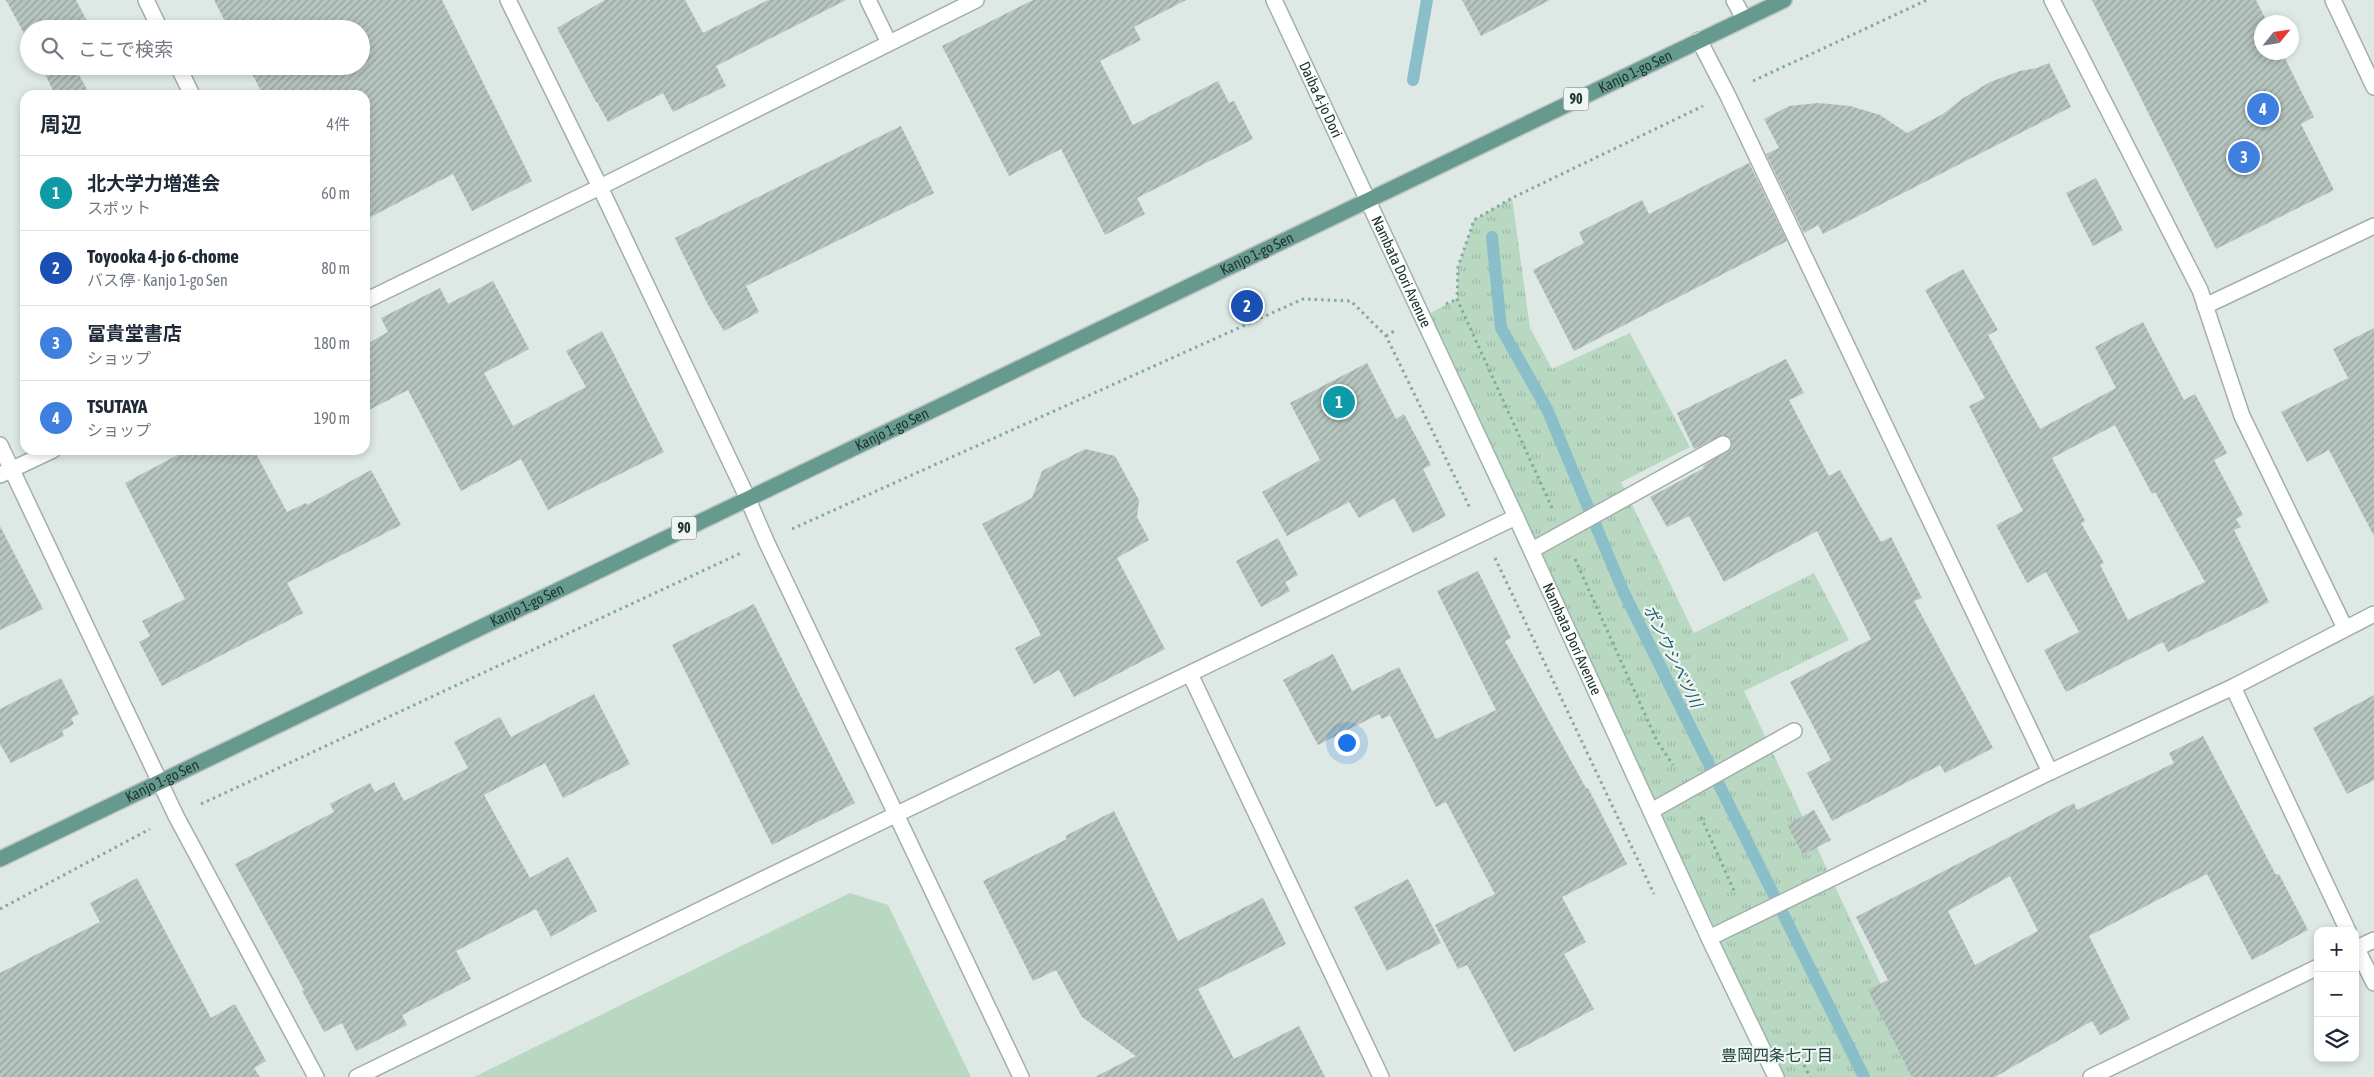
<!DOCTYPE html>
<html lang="ja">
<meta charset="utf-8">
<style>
body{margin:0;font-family:"Asap Condensed","Noto Sans JP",sans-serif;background:#f2f2f3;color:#1f2937}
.controls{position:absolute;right:15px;bottom:15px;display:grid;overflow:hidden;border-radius:10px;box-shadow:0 2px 8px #0003}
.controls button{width:45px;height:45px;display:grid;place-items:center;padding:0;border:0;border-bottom:1px solid #e0e1e3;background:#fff;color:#1f2937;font:25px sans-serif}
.compass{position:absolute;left:2254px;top:15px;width:45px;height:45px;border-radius:50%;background:#fff;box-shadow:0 2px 8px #0003;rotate:60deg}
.you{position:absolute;left:1346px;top:742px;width:18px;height:18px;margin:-12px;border:4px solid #fff;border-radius:50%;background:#1a73e8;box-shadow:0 0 0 8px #1a73e833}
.badge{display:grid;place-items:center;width:32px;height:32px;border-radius:50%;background:#785249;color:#fff;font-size:16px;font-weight:700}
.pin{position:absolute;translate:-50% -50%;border:2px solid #fff;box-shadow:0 1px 5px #0006}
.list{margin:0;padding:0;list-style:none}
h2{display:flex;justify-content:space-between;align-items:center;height:65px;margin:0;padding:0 20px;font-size:21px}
h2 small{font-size:16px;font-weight:400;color:#747a83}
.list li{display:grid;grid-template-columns:32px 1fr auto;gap:15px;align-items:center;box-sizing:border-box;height:75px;padding:0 20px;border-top:1px solid #e0e1e3}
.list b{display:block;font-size:19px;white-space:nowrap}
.list p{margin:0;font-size:16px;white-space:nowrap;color:#747a83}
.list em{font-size:16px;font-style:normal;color:#747a83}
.icon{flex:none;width:28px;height:28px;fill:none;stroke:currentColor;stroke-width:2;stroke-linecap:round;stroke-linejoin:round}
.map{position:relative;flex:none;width:2374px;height:1077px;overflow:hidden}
.search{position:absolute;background:#fff;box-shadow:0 2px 8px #0003;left:20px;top:20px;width:350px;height:55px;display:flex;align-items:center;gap:12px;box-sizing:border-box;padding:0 18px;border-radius:28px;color:#747a83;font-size:19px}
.panel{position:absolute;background:#fff;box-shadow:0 2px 8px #0003;left:20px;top:90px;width:350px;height:365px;border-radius:15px}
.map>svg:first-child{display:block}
.grass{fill:url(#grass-tufts)}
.pitch{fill:#b8d8c2}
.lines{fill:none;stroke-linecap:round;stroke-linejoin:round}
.stream{stroke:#8abec9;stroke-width:12}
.building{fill:url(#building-hatch);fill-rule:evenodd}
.lane-casing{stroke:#a2afab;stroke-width:18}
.street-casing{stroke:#a2afab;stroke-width:18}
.secondary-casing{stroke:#9eb3ac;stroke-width:18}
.primary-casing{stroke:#bcc3c1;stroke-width:18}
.path{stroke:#81a99e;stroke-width:3;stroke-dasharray:2.5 4;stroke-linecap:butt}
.lane{stroke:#fff;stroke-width:15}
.street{stroke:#fff;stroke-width:15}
.secondary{stroke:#fff;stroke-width:15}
.primary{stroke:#669a8e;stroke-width:15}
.labels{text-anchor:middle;stroke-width:4.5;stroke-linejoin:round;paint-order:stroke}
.shield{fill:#eef5f2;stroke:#5e6f6b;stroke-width:1}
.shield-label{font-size:14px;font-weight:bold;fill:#213631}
.street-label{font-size:15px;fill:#213631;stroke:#eef5f2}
.water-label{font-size:16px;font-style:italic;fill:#215d6c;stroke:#eef5f2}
.neighbourhood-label{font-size:16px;fill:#1f463e;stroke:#eef5f2}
</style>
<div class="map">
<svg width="2374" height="1077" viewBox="0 0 2374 1077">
<defs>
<pattern id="grass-tufts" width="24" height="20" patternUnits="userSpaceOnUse" patternTransform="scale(1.25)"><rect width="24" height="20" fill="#b8d8c2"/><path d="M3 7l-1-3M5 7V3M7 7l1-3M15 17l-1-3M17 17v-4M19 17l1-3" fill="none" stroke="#9ebaa7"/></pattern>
<pattern id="building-hatch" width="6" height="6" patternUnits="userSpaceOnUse" patternTransform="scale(1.25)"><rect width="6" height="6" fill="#b7c5c0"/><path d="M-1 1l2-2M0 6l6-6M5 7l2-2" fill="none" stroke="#94a19d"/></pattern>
</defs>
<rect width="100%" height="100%" fill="#dee8e4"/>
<path class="grass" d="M 1512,198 L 1530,328 L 1552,369 L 1630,333 L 1690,447 L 1621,482 L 1694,633 L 1814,573 L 1849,640 L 1744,691 L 1924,1077 L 1776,1077 L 1423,317 L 1457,299 L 1458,267 L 1474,220 Z"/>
<path class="pitch" d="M 850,893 L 888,905 L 971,1077 L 474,1077 Z"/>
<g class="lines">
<g class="stream">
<path d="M 1413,80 L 1427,0"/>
<path d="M 1492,237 L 1501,328 L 1547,409 L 1624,593 L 1864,1077"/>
</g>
</g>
<g class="building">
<path d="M 6,0 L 76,0 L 91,29 L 29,29 L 29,43 Z"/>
<path d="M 214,0 L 442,0 L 532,181 L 472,211 L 453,174 L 365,220 L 365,95 L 263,95 L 248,66 L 361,66 L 361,29 L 229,29 Z"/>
<path d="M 605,0 L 685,0 L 703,33 L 768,0 L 846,0 L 716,66 L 726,86 L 673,112 L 663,93 L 608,122 L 597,102 L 596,102 L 557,28 Z"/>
<path d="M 1033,0 L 1186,0 L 1134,27 L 1141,40 L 1100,61 L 1133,125 L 1218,81 L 1229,103 L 1234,101 L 1253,139 L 1137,198 L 1145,214 L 1105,235 L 1061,149 L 1009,176 L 942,46 Z"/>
<path d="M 1462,0 L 1550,0 L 1481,36 Z"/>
<path d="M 2092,0 L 2256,0 L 2267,22 L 2262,22 L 2262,52 L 2282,52 L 2314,117 L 2301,124 L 2334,190 L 2216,249 Z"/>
<path d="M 2049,63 L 2071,107 L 1823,234 L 1818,225 L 1804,233 L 1766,154 L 1779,148 L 1764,119 L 1789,106 L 1818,103 L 1850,106 L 1880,115 L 1907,133 L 1943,114 L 1962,99 L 1990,82 L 2020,71 L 2037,68 Z"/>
<path d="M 41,66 L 91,66 L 78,73 L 90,95 L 55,95 Z"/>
<path d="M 901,126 L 934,193 L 746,286 L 759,312 L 724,331 L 708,305 L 675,238 Z"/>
<path d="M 1749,163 L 1787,241 L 1574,351 L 1533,270 L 1584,243 L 1579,232 L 1642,200 L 1649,214 Z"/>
<path d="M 2096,178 L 2123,230 L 2093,246 L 2066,193 Z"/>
<path d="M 1963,269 L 1998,330 L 1988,335 L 2040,429 L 2116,388 L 2095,347 L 2143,322 L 2184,400 L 2195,394 L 2227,453 L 2214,460 L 2243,515 L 2236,519 L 2241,527 L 2234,530 L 2269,602 L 2168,652 L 2163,642 L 2066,692 L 2044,650 L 2079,632 L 2046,572 L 2027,583 L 1996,525 L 2023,511 L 1969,406 L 1985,398 L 1925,290 ZM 2115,425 L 2152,494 L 2155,492 L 2205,582 L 2128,620 L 2100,565 L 2104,563 L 2081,523 L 2085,521 L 2052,458 Z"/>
<path d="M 493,281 L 529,349 L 484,373 L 513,426 L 586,387 L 566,351 L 602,331 L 664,452 L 548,510 L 521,459 L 461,491 L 408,390 L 365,412 L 365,345 L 388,332 L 381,318 L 440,288 L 448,304 Z"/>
<path d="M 2374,328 L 2374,536 L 2329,450 L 2307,462 L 2281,412 L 2348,378 L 2333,349 Z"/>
<path d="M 1786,359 L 1804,393 L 1789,400 L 1829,476 L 1840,470 L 1881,542 L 1891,537 L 1922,598 L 1914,601 L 1993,748 L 1945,773 L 1940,765 L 1832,821 L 1807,773 L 1831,760 L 1790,682 L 1871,639 L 1817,531 L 1724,582 L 1689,516 L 1667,527 L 1650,497 L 1704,468 L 1703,466 L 1731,448 L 1731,439 L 1723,435 L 1694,449 L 1677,413 Z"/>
<path d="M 1367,363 L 1396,419 L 1404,414 L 1431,465 L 1423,469 L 1446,516 L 1413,533 L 1394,498 L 1359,518 L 1349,502 L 1287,536 L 1262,492 L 1320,460 L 1290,403 Z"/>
<path d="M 1085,449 L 1115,456 L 1139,500 L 1137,517 L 1149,540 L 1117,558 L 1165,649 L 1074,697 L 1059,670 L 1034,684 L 1015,648 L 1041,635 L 982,524 L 1032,498 L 1042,471 Z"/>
<path d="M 187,450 L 254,450 L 287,512 L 306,503 L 307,505 L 371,470 L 401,525 L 287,583 L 303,613 L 162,686 L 139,642 L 150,636 L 142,621 L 185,599 L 125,483 Z"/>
<path d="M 0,526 L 43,609 L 0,630 Z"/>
<path d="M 1278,538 L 1298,575 L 1285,582 L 1290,591 L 1261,607 L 1236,561 Z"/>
<path d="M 1478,571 L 1511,638 L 1505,641 L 1586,788 L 1588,788 L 1627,864 L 1562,897 L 1586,942 L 1564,954 L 1594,1009 L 1514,1052 L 1467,965 L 1458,969 L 1435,925 L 1495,894 L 1446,802 L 1436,807 L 1390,715 L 1382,719 L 1379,714 L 1318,745 L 1283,680 L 1333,654 L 1352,691 L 1399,667 L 1436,739 L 1496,710 L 1437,591 Z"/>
<path d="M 754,604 L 855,803 L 772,845 L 672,645 Z"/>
<path d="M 61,678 L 79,714 L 71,718 L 74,724 L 62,731 L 64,736 L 11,763 L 0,744 L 0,709 Z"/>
<path d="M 594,694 L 630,764 L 563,798 L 545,763 L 484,795 L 530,878 L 568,857 L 597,911 L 551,937 L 536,909 L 456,951 L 471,979 L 402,1015 L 407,1025 L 356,1051 L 342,1023 L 324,1032 L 302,991 L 304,990 L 235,864 L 334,812 L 330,804 L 370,783 L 375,792 L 394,782 L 404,801 L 468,768 L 454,742 L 500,717 L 511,737 Z"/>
<path d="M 2374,695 L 2374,780 L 2347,794 L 2313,728 Z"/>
<path d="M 2203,736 L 2276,875 L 2279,874 L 2308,930 L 2252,960 L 2207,874 L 2089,936 L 2130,1019 L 2100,1035 L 2092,1021 L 1995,1077 L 1912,1077 L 1868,990 L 1888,980 L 1856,917 L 2074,803 L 2077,810 L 2174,763 L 2169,753 ZM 2010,876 L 2038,931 L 1975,965 L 1948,911 Z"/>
<path d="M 1814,810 L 1831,840 L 1803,855 L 1787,825 Z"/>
<path d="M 1114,811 L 1178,941 L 1263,898 L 1286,944 L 1198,989 L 1234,1059 L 1299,1026 L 1325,1077 L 1095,1077 L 1136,1056 L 1082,1017 L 1056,970 L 1033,981 L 983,881 L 1067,839 L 1065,836 Z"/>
<path d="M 137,878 L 211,1018 L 235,1004 L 266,1061 L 254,1068 L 260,1077 L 0,1077 L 0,973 L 100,922 L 90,903 Z"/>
<path d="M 1408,879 L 1441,943 L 1387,971 L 1354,907 Z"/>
</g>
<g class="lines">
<g class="lane-casing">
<g id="lane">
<path d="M 2333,0 L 2374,87"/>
<path d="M 2205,306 L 2374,226"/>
<path d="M 1532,550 L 1723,444"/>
<path d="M 1651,811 L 1794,731"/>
</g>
</g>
<g class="street-casing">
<g id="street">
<path d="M 146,0 L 160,29"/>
<path d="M 508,0 L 600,187 L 747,497 L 766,541 L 1021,1077"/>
<path d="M 868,0 L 889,43"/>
<path d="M 1734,0 L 1744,19"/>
<path d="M 2052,0 L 2200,290 L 2242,416 L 2345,628"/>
<path d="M 1699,40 L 1727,94 L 2050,772"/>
<path d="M 178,66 L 192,95"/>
<path d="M 365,301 L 600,187 L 976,0"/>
<path d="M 0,445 L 176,816 L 316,1077"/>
<path d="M 0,475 L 53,450"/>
<path d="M 1190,674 L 1381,1077"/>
<path d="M 2233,687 L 2348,931"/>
<path d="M 1709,938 L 2050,772 L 2233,687 L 2374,614"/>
<path d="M 2355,945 L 2374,983"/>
<path d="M 2355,949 L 2374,940"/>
<path d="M 357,1077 L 895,815 L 1516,517"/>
<path d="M 2091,1077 L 2318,967"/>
</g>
</g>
<g class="secondary-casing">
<g id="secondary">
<path id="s1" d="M 1274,0 L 1516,517 L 1709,938 L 1776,1077"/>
</g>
</g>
<g class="primary-casing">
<g id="primary">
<path id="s2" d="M 0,859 L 1784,0"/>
</g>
</g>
<g class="path">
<path d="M 1753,81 L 1927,0"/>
<path d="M 1446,304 L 1457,299"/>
<path d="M 1386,336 L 1396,330"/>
<path d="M 1552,508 L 1457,299 L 1458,267 L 1474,220 L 1512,198 L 1703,106"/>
<path d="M 792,529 L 1303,299 L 1351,301 L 1386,336 L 1470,508"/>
<path d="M 1495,558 L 1654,894"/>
<path d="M 1575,559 L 1657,741 L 1673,765"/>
<path d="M 201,804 L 741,553"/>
<path d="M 1701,817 L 1735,893"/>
<path d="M 0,909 L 150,829"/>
<path d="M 1804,1065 L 1810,1077"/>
</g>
<use href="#lane" class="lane"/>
<use href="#street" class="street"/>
<use href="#secondary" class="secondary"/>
<use href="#primary" class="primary"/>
</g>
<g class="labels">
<g class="shield">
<rect x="1563.5" y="87.5" width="25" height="23" rx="4"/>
<rect x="671.5" y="516.5" width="25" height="23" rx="4"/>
</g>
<g class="shield-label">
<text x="1576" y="104">90</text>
<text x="684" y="533">90</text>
</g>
<g class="street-label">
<text dy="5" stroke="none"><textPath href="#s2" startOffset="1815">Kanjo 1-go Sen</textPath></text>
<text dy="5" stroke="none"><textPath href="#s1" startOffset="110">Daiba 4-jo Dori</textPath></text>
<text dy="5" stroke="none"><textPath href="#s2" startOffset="1395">Kanjo 1-go Sen</textPath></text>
<text dy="5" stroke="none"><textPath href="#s1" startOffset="300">Nambata Dori Avenue</textPath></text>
<text dy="5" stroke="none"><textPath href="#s2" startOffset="990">Kanjo 1-go Sen</textPath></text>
<text dy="5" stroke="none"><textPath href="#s2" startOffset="585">Kanjo 1-go Sen</textPath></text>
<text dy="5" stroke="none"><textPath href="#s1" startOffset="705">Nambata Dori Avenue</textPath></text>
<text dy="5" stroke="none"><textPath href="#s2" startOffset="180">Kanjo 1-go Sen</textPath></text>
</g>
<g class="water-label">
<text transform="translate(1673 656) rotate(64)" y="6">ポンウシベツ川</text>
</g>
<g class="neighbourhood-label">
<text x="1777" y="1061">豊岡四条七丁目</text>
</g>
</g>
</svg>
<div class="controls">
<button>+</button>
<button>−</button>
<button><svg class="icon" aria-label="layers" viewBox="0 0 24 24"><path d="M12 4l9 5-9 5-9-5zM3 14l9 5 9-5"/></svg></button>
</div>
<svg class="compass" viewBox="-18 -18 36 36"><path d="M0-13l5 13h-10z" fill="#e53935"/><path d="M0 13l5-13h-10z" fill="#747a83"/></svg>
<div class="you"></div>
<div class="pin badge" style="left:1339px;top:402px;background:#0f9aa8">1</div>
<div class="pin badge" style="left:1247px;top:306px;background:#1a4fb4">2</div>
<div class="pin badge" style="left:2244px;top:157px;background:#3f7fe0">3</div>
<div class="pin badge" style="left:2263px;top:109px;background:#3f7fe0">4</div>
<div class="search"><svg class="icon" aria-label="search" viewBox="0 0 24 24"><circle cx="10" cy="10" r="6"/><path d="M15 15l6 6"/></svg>ここで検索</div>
<section class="panel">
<h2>周辺<small>4件</small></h2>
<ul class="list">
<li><span class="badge" style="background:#0f9aa8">1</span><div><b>北大学力増進会</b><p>スポット</p></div><em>60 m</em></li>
<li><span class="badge" style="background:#1a4fb4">2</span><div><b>Toyooka 4-jo 6-chome</b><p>バス停 · Kanjo 1-go Sen</p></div><em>80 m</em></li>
<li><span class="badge" style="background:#3f7fe0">3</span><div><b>冨貴堂書店</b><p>ショップ</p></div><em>180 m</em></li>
<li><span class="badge" style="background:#3f7fe0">4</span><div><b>TSUTAYA</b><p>ショップ</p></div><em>190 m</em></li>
</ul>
</section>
</div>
